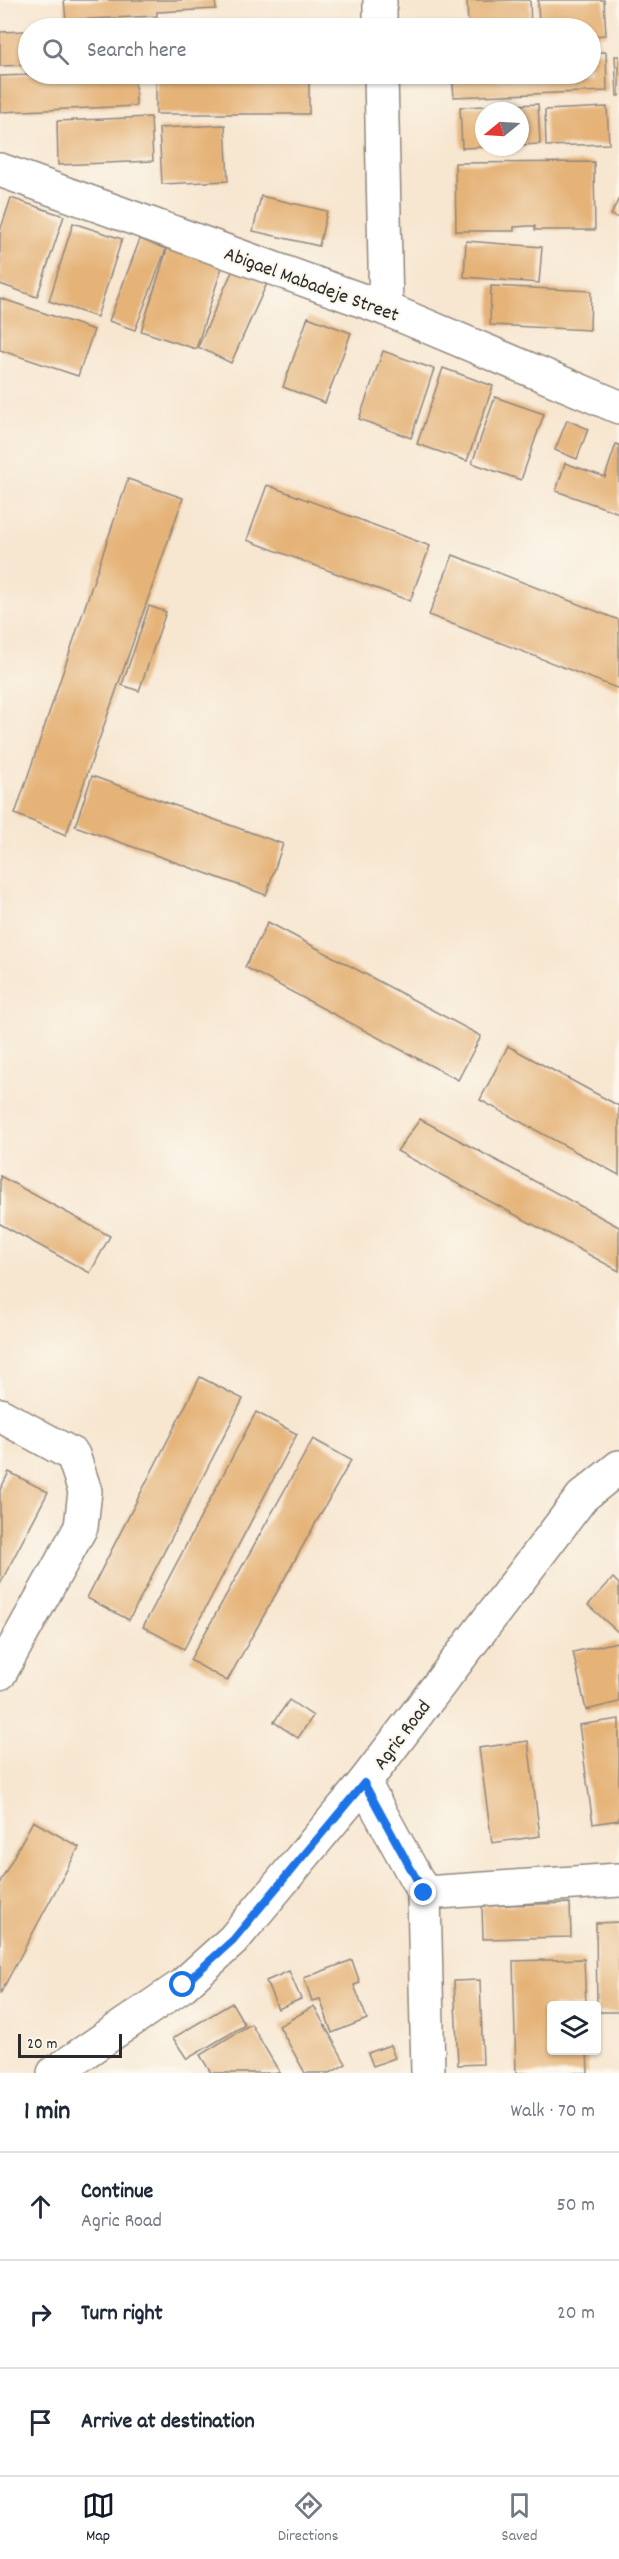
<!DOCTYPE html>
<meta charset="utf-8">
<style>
body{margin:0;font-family:Dekko,sans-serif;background:#f6f6f7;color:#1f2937}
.controls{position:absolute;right:18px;bottom:18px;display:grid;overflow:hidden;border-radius:6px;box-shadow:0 2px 4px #0004}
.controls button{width:54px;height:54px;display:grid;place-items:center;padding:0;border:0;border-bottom:2px solid #e0e1e3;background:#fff;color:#1f2937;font:30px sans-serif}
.compass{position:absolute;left:475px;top:102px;width:54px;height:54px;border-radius:50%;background:#fff;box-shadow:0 2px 4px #0004;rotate:252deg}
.scale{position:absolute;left:18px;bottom:15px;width:104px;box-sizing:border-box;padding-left:6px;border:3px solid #2b2b2b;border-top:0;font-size:16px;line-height:21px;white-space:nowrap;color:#2b2b2b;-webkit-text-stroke:4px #fbf7ec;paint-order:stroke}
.stop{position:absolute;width:18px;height:18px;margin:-14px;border:4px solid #1a73e8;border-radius:50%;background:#fff}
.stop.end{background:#1a73e8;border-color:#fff;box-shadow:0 2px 6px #0008}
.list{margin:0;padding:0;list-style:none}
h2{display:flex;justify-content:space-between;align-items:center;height:78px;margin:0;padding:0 24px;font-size:26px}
h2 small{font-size:20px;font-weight:400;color:#747a83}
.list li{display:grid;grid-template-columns:39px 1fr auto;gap:18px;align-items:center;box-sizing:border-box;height:108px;padding:0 24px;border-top:2px solid #e0e1e3}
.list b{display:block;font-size:22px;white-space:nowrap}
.list p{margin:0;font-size:20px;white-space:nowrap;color:#747a83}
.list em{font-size:20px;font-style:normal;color:#747a83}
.icon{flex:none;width:33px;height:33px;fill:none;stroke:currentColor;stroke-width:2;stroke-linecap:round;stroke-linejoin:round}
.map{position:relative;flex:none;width:619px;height:2073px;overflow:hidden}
.search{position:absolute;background:#fff;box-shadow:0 2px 4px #0004;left:18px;right:18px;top:18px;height:66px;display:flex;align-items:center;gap:15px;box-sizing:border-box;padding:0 21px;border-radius:33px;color:#747a83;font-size:22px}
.sheet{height:402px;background:#fff}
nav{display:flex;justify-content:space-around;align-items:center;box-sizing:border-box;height:84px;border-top:2px solid #e0e1e3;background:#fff;font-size:16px;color:#747a83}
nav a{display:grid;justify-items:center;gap:3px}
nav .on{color:#111827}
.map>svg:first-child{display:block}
.building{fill:#e5b277}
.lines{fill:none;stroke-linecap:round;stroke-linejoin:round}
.minor-casing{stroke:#91887e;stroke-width:36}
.tertiary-casing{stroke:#91887e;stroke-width:36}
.minor{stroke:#fff;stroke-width:33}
.tertiary{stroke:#fff;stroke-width:33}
.route{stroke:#1a73e8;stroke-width:8}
.labels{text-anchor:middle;stroke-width:4.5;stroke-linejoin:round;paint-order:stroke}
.street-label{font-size:20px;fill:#2b2b2b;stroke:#fbf7ec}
</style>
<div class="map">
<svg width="619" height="2073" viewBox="0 0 619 2073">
<rect width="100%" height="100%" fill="#fbf7ec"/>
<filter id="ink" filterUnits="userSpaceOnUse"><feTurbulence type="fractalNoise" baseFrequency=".0167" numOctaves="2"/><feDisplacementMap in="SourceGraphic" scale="12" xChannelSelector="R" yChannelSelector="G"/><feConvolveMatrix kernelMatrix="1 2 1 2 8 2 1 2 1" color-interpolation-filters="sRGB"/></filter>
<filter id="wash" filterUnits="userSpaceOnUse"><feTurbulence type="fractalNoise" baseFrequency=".008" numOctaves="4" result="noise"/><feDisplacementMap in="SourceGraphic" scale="24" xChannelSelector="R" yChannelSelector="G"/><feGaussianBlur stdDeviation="1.35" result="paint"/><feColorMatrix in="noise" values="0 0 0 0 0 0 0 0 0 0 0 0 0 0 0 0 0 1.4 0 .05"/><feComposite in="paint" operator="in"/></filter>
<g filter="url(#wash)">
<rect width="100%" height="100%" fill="#f7e6d0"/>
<g id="blocks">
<g class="building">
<path d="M 64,0 L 215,0 L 216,9 L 157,12 L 157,16 L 66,20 Z"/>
<path d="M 467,0 L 530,0 L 531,28 L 468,28 Z"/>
<path d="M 538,0 L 604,0 L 606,35 L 590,36 L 590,28 L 539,28 Z"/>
<path d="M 188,21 L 189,28 L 153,28 L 153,22 Z"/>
<path d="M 331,23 L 331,28 L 232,28 L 232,27 Z"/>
<path d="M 28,31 L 28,65 L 0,66 L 0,32 Z"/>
<path d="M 590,52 L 606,52 L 607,91 L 454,97 L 452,74 L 590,74 Z"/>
<path d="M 615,56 L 619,56 L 619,96 L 617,96 Z"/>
<path d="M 58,74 L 135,74 L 136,106 L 0,112 L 0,76 Z"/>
<rect x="156" y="74" width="153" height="40"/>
<path d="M 538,104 L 540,144 L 520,145 L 520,111 L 484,111 L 484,147 L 462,148 L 460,107 Z"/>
<path d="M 607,107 L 609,144 L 546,146 L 545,110 Z"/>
<path d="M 151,117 L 153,161 L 58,165 L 57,121 Z"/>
<path d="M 225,125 L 228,181 L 162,184 L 159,128 Z"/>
<path d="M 594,162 L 595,230 L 535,230 L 535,226 L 529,226 L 514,227 L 514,231 L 456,231 L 455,163 Z"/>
<path d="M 261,196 L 327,211 L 319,246 L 253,231 Z"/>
<path d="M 11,198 L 64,216 L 37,297 L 0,284 L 0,231 Z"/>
<path d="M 619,198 L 619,218 L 611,215 Z"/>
<path d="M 73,223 L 122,239 L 97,317 L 49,301 Z"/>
<path d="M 140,239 L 166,249 L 135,330 L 109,321 Z"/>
<path d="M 466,241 L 542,247 L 539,283 L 464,277 Z"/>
<path d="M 169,243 L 224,261 L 196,349 L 141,331 Z"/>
<path d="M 235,265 L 268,281 L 231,363 L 198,347 Z"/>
<path d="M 491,286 L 591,291 L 590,330 L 490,325 Z"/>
<path d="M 0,298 L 94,330 L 78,376 L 0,350 Z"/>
<path d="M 308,317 L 351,333 L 325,403 L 283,387 Z"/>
<path d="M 383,351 L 434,369 L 411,438 L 359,419 Z"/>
<path d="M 443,368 L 493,386 L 467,461 L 417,444 Z"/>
<path d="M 495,397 L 544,414 L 521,480 L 472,463 Z"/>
<path d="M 567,420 L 588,429 L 577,459 L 555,450 Z"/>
<path d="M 616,444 L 619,445 L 619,513 L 556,491 L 565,463 L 605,477 Z"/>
<path d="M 128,479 L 183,498 L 66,835 L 15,814 Z"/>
<path d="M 267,485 L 430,546 L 410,601 L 247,540 Z"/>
<path d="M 453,555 L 619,620 L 619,689 L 429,615 Z"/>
<path d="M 149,606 L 166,612 L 139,691 L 122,685 Z"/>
<path d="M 92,776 L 283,844 L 266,895 L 75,826 Z"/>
<path d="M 268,922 L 481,1036 L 458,1080 L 245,967 Z"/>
<path d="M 508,1046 L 619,1106 L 619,1175 L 480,1100 Z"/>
<path d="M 420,1119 L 619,1227 L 619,1271 L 397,1151 Z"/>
<path d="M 0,1176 L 110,1236 L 90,1273 L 0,1224 Z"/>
<path d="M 200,1377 L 243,1399 L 129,1620 L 87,1598 Z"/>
<path d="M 256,1412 L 297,1434 L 184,1649 L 143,1627 Z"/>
<path d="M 313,1439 L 351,1460 L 227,1681 L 190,1660 Z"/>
<path d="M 9,1472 L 48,1492 L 0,1584 L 0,1490 Z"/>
<path d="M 613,1578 L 619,1584 L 619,1633 L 588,1605 Z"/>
<path d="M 617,1642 L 619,1702 L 586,1710 L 573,1652 Z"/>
<path d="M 289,1700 L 313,1716 L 298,1738 L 274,1722 Z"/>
<path d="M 619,1719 L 619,1820 L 593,1824 L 579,1725 Z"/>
<path d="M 528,1741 L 540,1836 L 492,1843 L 479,1748 Z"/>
<path d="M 33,1821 L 79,1847 L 0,1994 L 0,1882 Z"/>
<path d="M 570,1903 L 571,1937 L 483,1939 L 482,1906 Z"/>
<path d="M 619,1922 L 619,2012 L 597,2012 L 596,1923 Z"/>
<path d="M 584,1959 L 586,2006 L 552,2006 L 552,2050 L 587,2050 L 588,2073 L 516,2073 L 513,1961 Z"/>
<path d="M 352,1960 L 360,1983 L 354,1985 L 367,2019 L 332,2033 L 320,1999 L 312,2001 L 304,1978 Z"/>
<path d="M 289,1971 L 301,1999 L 278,2009 L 266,1981 Z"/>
<path d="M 480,1980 L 483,2064 L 458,2065 L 454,1981 Z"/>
<path d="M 232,2003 L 245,2025 L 187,2059 L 173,2038 Z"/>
<path d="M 314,2006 L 346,2064 L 330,2073 L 305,2073 L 279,2026 Z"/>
<path d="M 251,2024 L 280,2073 L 211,2073 L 200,2055 Z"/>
<path d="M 390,2045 L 395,2058 L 373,2066 L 368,2053 Z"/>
</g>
</g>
</g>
<g filter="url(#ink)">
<use href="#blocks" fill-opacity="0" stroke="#91887e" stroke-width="1.5"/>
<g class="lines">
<g class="minor-casing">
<g id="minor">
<path d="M 380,0 L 380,28"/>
<path d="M 381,74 L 386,309"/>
<path d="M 0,170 L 386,309 L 619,407"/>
<path d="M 0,1415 L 73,1455 L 85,1491 L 81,1527 L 0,1673"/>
<path d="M 364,1783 L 424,1893 L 428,2073"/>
<path d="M 424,1893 L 619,1880"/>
</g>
</g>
<g class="tertiary-casing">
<path id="tertiary" d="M 54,2073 L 183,1985 L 233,1940 L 364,1783 L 582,1497 L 619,1467"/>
</g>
<use href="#minor" class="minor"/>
<use href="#tertiary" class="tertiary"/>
</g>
</g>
<g class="lines" filter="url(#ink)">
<path class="route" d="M 183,1985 L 233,1940 L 364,1783 L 424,1893"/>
</g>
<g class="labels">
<g class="street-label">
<text transform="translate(312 283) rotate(20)" y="7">Abigael Mabadeje Street</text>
<text transform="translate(401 1734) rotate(-53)" y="7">Agric Road</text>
</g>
</g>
</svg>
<div class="controls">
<button><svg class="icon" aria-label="layers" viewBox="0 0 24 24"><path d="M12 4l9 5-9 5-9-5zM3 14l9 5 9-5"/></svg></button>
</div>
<svg class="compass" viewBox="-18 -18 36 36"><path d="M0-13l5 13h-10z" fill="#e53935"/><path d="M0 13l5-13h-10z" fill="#747a83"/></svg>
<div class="scale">20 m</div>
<div class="stop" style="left:183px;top:1985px"></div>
<div class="stop end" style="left:424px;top:1893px"></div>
<div class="search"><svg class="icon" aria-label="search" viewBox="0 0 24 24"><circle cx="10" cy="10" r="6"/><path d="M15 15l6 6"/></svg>Search here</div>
</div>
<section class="sheet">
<h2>1 min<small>Walk · 70 m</small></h2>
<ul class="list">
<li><svg class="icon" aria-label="ahead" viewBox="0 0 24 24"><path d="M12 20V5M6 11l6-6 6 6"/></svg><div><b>Continue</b><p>Agric Road</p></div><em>50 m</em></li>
<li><svg class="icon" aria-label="right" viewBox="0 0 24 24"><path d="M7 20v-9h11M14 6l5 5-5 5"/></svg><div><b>Turn right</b></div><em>20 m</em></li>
<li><svg class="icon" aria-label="arrive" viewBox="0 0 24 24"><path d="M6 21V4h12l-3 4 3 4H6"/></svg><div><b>Arrive at destination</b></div></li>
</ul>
</section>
<nav>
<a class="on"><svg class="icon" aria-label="map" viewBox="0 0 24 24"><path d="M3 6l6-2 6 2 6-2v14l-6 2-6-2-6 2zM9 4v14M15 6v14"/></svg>Map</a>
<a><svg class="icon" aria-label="directions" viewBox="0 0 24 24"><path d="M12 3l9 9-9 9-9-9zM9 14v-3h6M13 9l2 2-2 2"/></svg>Directions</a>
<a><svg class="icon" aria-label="saved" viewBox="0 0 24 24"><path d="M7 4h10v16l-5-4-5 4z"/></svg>Saved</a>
</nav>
